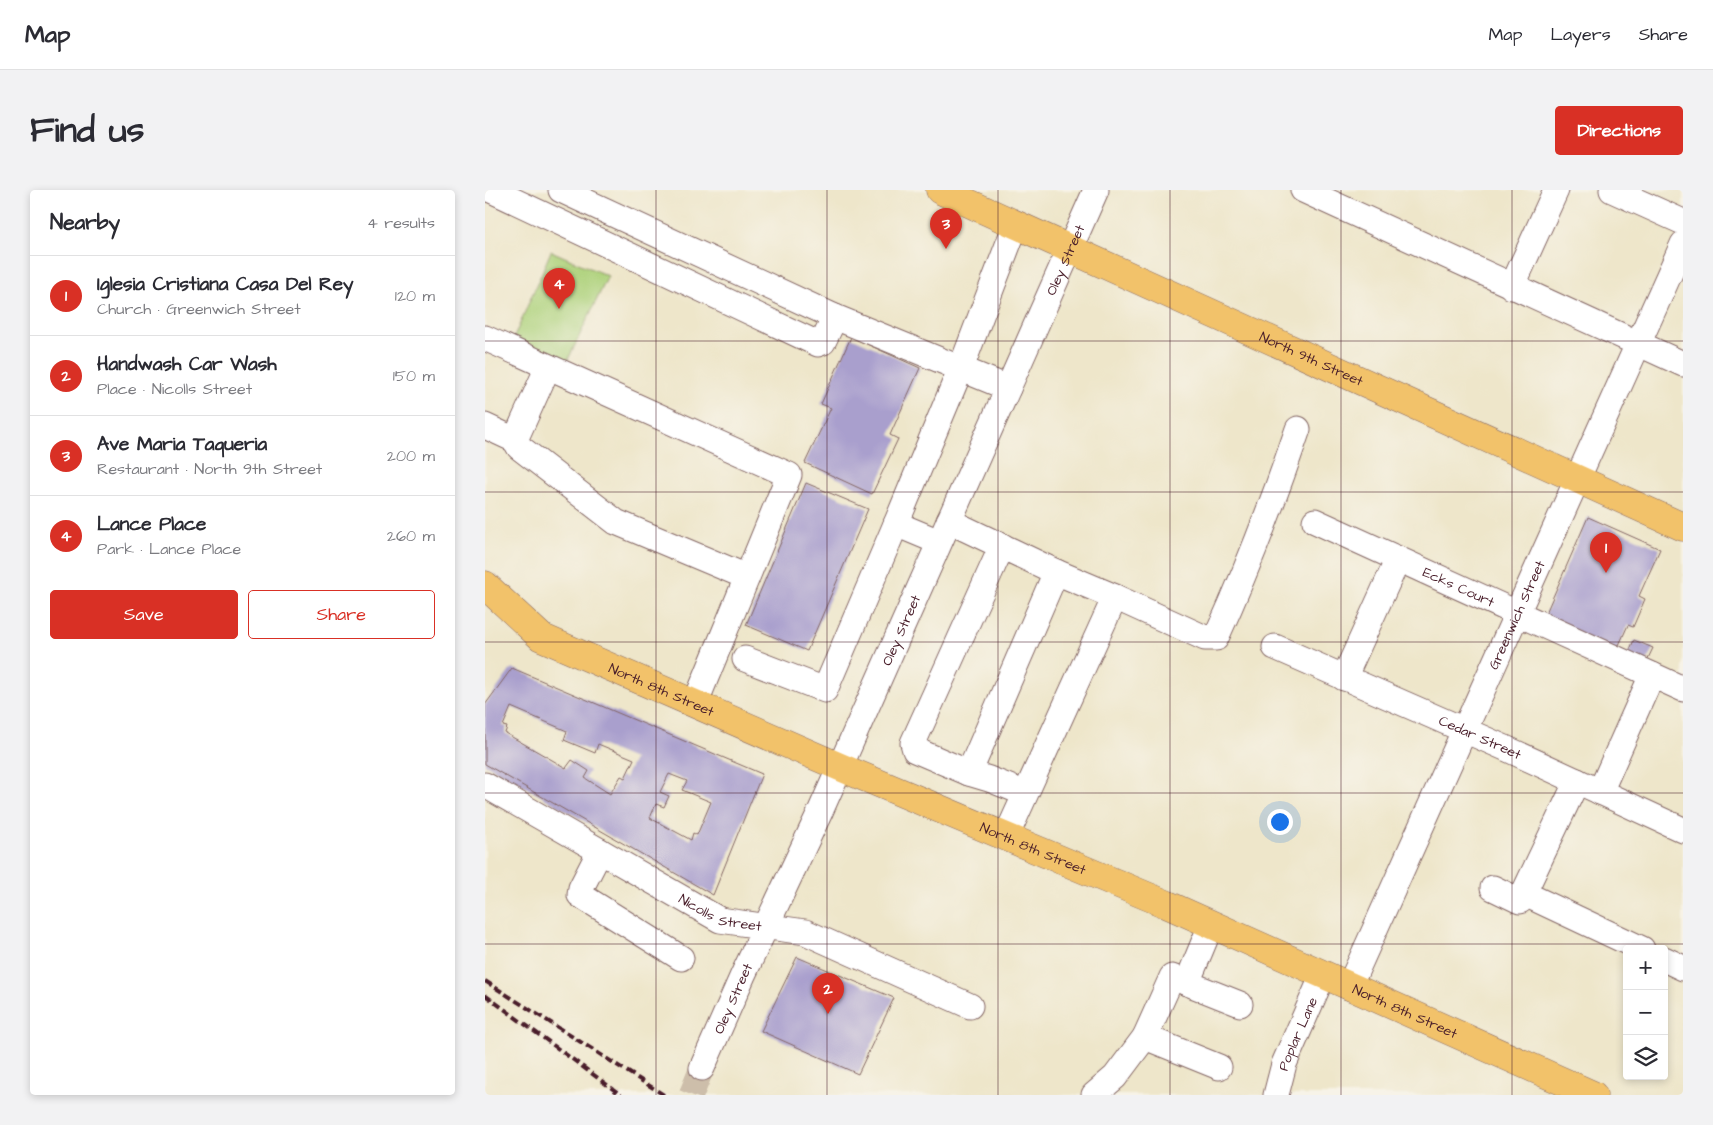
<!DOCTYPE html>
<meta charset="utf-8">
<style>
body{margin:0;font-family:"Architects Daughter",sans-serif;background:#f2f2f3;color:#2b2b33}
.controls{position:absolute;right:15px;bottom:15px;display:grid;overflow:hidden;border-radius:5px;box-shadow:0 2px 8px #0003}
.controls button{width:45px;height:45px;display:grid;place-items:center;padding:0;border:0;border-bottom:1px solid #e1e1e2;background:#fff;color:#2b2b33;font:25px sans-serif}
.you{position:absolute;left:794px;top:631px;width:18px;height:18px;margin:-12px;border:4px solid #fff;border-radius:50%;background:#1a73e8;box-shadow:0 0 0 8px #1a73e833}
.badge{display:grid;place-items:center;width:32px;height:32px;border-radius:50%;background:#d93025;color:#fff;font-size:16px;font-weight:700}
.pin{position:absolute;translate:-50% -41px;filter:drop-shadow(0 1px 2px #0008)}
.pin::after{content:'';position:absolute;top:26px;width:18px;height:15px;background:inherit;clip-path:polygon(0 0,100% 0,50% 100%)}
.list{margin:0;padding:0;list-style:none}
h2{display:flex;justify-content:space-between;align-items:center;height:65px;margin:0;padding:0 20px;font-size:21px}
h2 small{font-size:16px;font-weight:400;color:#7c7c81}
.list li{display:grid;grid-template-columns:32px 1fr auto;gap:15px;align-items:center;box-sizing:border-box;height:80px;padding:0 20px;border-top:1px solid #e1e1e2}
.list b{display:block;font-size:19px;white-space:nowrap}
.list p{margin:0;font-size:16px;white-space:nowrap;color:#7c7c81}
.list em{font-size:16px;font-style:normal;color:#7c7c81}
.actions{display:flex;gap:10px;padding:15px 20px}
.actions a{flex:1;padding:11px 0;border:1px solid #d93025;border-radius:5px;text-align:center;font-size:18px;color:#d93025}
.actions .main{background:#d93025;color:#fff}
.icon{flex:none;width:28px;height:28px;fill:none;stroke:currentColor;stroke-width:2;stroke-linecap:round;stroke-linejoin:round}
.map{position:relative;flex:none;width:1198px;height:905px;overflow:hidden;border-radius:5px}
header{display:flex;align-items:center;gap:30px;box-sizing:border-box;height:70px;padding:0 25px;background:#fff;border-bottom:1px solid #e1e1e2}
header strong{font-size:24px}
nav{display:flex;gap:28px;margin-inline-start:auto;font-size:18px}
.intro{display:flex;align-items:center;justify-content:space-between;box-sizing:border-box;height:120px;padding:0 30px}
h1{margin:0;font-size:35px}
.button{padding:12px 22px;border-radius:5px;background:#d93025;color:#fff;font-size:18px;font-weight:700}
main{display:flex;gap:30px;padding:0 30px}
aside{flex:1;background:#fff;border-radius:5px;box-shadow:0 2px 8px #0003}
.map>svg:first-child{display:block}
.green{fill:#aed27b;stroke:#7c7853}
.building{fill:#a99fcd;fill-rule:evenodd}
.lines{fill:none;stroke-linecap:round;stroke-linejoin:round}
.minor-tunnel{stroke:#cdbeaa;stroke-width:25;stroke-dasharray:25 12;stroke-linecap:butt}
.minor-casing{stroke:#836563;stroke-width:27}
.major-casing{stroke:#836563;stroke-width:29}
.minor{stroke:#fff;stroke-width:25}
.major{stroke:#f2c26a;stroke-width:28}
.rail{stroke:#4a1f2b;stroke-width:4;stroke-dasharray:8 4;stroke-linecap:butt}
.grid{fill:none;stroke:#4a1f2b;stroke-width:1;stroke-opacity:0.55}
.labels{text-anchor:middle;stroke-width:4;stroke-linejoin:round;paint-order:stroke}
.street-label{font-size:14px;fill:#4a1f2b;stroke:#f7f3e8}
</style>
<header>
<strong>Map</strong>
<nav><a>Map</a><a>Layers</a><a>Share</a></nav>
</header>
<div class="intro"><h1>Find us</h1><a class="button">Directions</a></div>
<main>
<aside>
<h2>Nearby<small>4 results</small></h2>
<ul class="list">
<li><span class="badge">1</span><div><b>Iglesia Cristiana Casa Del Rey</b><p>Church · Greenwich Street</p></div><em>120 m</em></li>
<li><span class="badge">2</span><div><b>Handwash Car Wash</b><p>Place · Nicolls Street</p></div><em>150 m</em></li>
<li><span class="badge">3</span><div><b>Ave Maria Taqueria</b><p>Restaurant · North 9th Street</p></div><em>200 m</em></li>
<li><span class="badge">4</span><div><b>Lance Place</b><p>Park · Lance Place</p></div><em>260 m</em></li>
</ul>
<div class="actions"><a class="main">Save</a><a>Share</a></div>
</aside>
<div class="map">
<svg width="1198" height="905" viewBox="0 0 1198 905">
<rect width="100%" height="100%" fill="#f7f3e8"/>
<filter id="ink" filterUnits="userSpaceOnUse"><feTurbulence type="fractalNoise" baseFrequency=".02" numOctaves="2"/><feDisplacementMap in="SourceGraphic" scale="10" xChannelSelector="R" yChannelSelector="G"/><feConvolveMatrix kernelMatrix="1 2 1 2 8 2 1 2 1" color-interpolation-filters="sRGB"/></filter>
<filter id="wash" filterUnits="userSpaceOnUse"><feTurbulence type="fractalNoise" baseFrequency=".0096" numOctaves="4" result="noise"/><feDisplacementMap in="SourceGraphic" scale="20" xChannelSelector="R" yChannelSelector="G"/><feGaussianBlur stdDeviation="1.12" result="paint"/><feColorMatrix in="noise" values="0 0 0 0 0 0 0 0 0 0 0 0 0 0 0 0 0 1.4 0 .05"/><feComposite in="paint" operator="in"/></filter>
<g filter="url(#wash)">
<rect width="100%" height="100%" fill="#eee6ca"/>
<path class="green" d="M 66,61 L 123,86 L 80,176 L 27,152 Z"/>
<g id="blocks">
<g class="building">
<path d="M 366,147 L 435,178 L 405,245 L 413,249 L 387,304 L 320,273 L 346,218 L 336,214 Z"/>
<path d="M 321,293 L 383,319 L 322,461 L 261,435 Z"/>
<path d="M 1103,327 L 1175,359 L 1154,406 L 1160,409 L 1148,437 L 1143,435 L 1130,464 L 1057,432 Z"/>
<path d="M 1149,450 L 1168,458 L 1159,477 L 1141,469 Z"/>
<path d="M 27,478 L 277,584 L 228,705 L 0,574 L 0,515 ZM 26,517 L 82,541 L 79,550 L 110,563 L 113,554 L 149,569 L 140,588 L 136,586 L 125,604 L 100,588 L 104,581 L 87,570 L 81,578 L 20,543 L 22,537 L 18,536 ZM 184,584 L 202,591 L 197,600 L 226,612 L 212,645 L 208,643 L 206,650 L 165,628 L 171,614 L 179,617 L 184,606 L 175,602 Z"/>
<path d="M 312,767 L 409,808 L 373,884 L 276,841 Z"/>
</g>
</g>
</g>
<g filter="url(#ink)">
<use href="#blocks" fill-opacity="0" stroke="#836563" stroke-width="1"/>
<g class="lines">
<path class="minor-tunnel" d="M 206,905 L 217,878"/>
<g class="minor-casing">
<g id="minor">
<path d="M 6,0 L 333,154 L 338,152 L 350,127"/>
<path d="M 76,0 L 350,127 L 523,198"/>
<path d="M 818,0 L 1198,174"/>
<path d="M 1127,0 L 1198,32"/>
<path d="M 1027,97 L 1071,0"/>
<path d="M 0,148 L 304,285 L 210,514"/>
<path d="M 0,236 L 30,250 L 34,257 L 131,332 L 262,387"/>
<path d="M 30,250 L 63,177"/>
<path d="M 464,331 L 571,382 L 630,407 L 521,647"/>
<path id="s1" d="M 830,331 L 1198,499"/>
<path d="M 411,334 L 454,352"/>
<path d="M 517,356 L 428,553 L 430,560 L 484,583 L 504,589 L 539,603"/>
<path d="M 630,407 L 720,448 L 731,448 C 762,380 789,310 813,239"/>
<path id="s2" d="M 790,457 L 1018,557 L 1198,640"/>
<path d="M 260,469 L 340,500 L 411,334 L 476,178 L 531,34"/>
<path d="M 859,488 L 913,369"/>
<path d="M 484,583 L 571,382"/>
<path id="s3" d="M 0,595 L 235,730 L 320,742 L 485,816"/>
<path d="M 1115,602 L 1167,485"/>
<path d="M 115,661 L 96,698 L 95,705 L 196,768"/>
<path d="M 1008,698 L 1035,711 L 1092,591"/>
<path d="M 1040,704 L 1157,759"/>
<path d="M 1179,769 L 1198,778"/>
<path d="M 702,793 L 726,735"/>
<path id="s4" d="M 864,797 L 1198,54"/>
<path d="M 660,847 L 734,877"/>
<path id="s5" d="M 217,878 L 258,785 L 335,622 L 611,0"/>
<path d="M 609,905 L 630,887 L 660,847 L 687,787 L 755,814"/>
<path id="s6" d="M 791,905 L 799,874 L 838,785"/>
</g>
</g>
<g class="major-casing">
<g id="major">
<path id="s7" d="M 455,0 L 1198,337"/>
<path id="s8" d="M 0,395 L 56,447 L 355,577 L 681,714 L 1108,905"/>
</g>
</g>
<use href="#minor" class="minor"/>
<use href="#major" class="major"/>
<g class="rail">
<path d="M 0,791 L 179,905"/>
<path d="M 0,805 L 136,905"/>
</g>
</g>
</g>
<path class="grid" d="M 171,0 L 171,905M 342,0 L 342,905M 513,0 L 513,905M 685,0 L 685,905M 856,0 L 856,905M 1027,0 L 1027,905M 0,151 L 1198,151M 0,302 L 1198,302M 0,452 L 1198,452M 0,603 L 1198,603M 0,754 L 1198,754"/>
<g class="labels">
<g class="street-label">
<text dy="5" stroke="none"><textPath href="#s5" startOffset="886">Oley Street</textPath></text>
<text dy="5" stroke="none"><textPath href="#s7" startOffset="408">North 9th Street</textPath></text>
<text dy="5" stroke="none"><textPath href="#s1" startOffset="158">Ecks Court</textPath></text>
<text dy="5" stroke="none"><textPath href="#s4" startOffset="408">Greenwich Street</textPath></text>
<text dy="5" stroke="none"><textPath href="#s5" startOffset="481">Oley Street</textPath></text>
<text dy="5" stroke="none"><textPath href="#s8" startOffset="208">North 8th Street</textPath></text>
<text dy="5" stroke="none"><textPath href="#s2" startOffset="224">Cedar Street</textPath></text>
<text dy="5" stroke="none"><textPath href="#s8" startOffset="612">North 8th Street</textPath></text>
<text dy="5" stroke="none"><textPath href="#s3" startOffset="269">Nicolls Street</textPath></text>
<text dy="5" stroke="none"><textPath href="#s5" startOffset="76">Oley Street</textPath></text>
<text dy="5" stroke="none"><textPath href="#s8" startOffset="1018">North 8th Street</textPath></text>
<text dy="5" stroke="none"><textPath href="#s6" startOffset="65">Poplar Lane</textPath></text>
</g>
</g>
</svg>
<div class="controls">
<button>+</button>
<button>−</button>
<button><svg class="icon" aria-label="layers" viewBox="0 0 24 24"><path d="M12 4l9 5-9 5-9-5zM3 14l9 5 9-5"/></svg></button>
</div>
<div class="you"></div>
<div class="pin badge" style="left:1121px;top:383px">1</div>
<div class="pin badge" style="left:343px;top:824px">2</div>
<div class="pin badge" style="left:461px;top:59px">3</div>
<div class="pin badge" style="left:74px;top:119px">4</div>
</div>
</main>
